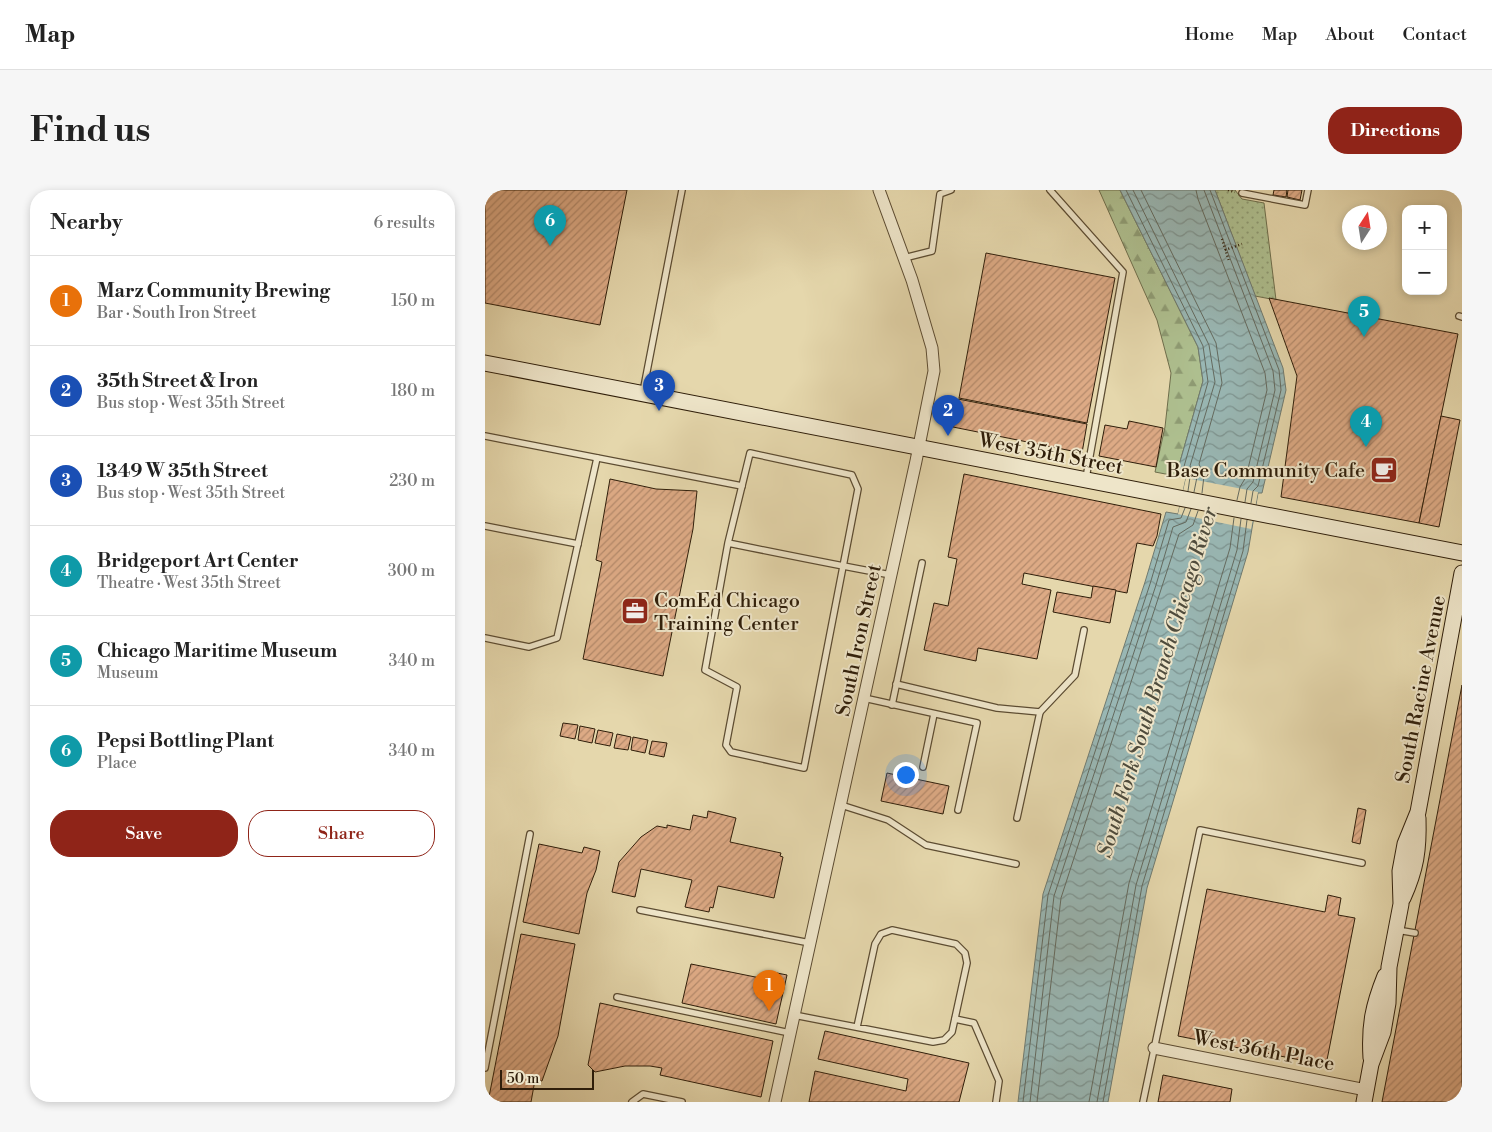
<!DOCTYPE html>
<meta charset="utf-8">
<style>
body{margin:0;font-family:"Libre Bodoni",serif;background:#f6f6f6;color:#222}
.controls{position:absolute;right:15px;top:15px;display:grid;overflow:hidden;border-radius:10px;box-shadow:0 2px 8px #0003}
.controls button{width:45px;height:45px;display:grid;place-items:center;padding:0;border:0;border-bottom:1px solid #e0e0e0;background:#fff;color:#222;font:25px sans-serif}
.compass{position:absolute;left:857px;top:15px;width:45px;height:45px;border-radius:50%;background:#fff;box-shadow:0 2px 8px #0003;rotate:12deg}
.scale{position:absolute;left:15px;bottom:12px;width:94px;box-sizing:border-box;padding-left:5px;border:2px solid #2f1e0a;border-top:0;font-size:14px;line-height:18px;white-space:nowrap;color:#2f1e0a;-webkit-text-stroke:4px #eee5c9;paint-order:stroke}
.you{position:absolute;left:420px;top:584px;width:18px;height:18px;margin:-12px;border:4px solid #fff;border-radius:50%;background:#1a73e8;box-shadow:0 0 0 8px #1a73e833}
.badge{display:grid;place-items:center;width:32px;height:32px;border-radius:50%;background:#8f2418;color:#fff;font-size:16px;font-weight:700}
.pin{position:absolute;translate:-50% -41px;filter:drop-shadow(0 1px 2px #0008)}
.pin::after{content:'';position:absolute;top:26px;width:18px;height:15px;background:inherit;clip-path:polygon(0 0,100% 0,50% 100%)}
.list{margin:0;padding:0;list-style:none}
h2{display:flex;justify-content:space-between;align-items:center;height:65px;margin:0;padding:0 20px;font-size:21px}
h2 small{font-size:16px;font-weight:400;color:#767676}
.list li{display:grid;grid-template-columns:32px 1fr auto;gap:15px;align-items:center;box-sizing:border-box;height:90px;padding:0 20px;border-top:1px solid #e0e0e0}
.list b{display:block;font-size:19px;white-space:nowrap}
.list p{margin:0;font-size:16px;white-space:nowrap;color:#767676}
.list em{font-size:16px;font-style:normal;color:#767676}
.actions{display:flex;gap:10px;padding:15px 20px}
.actions a{flex:1;padding:11px 0;border:1px solid #8f2418;border-radius:20px;text-align:center;font-size:18px;color:#8f2418}
.actions .main{background:#8f2418;color:#fff}
.map{position:relative;flex:none;width:977px;height:912px;overflow:hidden;border-radius:20px}
header{display:flex;align-items:center;gap:30px;box-sizing:border-box;height:70px;padding:0 25px;background:#fff;border-bottom:1px solid #e0e0e0}
header strong{font-size:24px}
nav{display:flex;gap:28px;margin-inline-start:auto;font-size:18px}
.intro{display:flex;align-items:center;justify-content:space-between;box-sizing:border-box;height:120px;padding:0 30px}
h1{margin:0;font-size:35px}
.button{padding:12px 22px;border-radius:20px;background:#8f2418;color:#fff;font-size:18px;font-weight:700}
main{display:flex;gap:30px;padding:0 30px}
aside{flex:1;background:#fff;border-radius:20px;box-shadow:0 2px 8px #0003}
.map>svg:first-child{display:block}
.forest{fill:url(#forest-firs);stroke:#6e6e4c}
.park{fill:url(#park-dots);stroke:#6e6e4c}
.water{fill:url(#water-waves);stroke:#6f7a70}
.pier{fill:#e5d7ac}
.lines{fill:none;stroke-linecap:round;stroke-linejoin:round}
.shore{stroke:#646a5f;stroke-width:1}
.building{fill:url(#building-hatch);stroke:#2f1e0a}
.lane-casing{stroke:#5c4c32;stroke-width:8}
.street-casing{stroke:#5c4c32;stroke-width:13}
.secondary-casing{stroke:#2f1e0a;stroke-width:17}
.path{stroke:#2f1e0a;stroke-width:2.5;stroke-dasharray:1 2.5;stroke-linecap:butt}
.lane{stroke:#eee5c9;stroke-width:5.5}
.street{stroke:#eee5c9;stroke-width:11}
.secondary{stroke:#eee5c9;stroke-width:15}
.labels{text-anchor:middle;stroke-width:4;stroke-linejoin:round;paint-order:stroke}
.street-label{font-size:20px;fill:#2f1e0a;stroke:#eee5c9}
.poi-label{font-size:20px;fill:#2f1e0a;stroke:#eee5c9;text-anchor:end}
.water-label{font-size:21px;font-style:italic;fill:#4f4c3d;stroke:#eee5c9}
</style>
<header>
<strong>Map</strong>
<nav><a>Home</a><a>Map</a><a>About</a><a>Contact</a></nav>
</header>
<div class="intro"><h1>Find us</h1><a class="button">Directions</a></div>
<main>
<aside>
<h2>Nearby<small>6 results</small></h2>
<ul class="list">
<li><span class="badge" style="background:#e8710a">1</span><div><b>Marz Community Brewing</b><p>Bar · South Iron Street</p></div><em>150 m</em></li>
<li><span class="badge" style="background:#1a4fb4">2</span><div><b>35th Street &amp; Iron</b><p>Bus stop · West 35th Street</p></div><em>180 m</em></li>
<li><span class="badge" style="background:#1a4fb4">3</span><div><b>1349 W 35th Street</b><p>Bus stop · West 35th Street</p></div><em>230 m</em></li>
<li><span class="badge" style="background:#0f9aa8">4</span><div><b>Bridgeport Art Center</b><p>Theatre · West 35th Street</p></div><em>300 m</em></li>
<li><span class="badge" style="background:#0f9aa8">5</span><div><b>Chicago Maritime Museum</b><p>Museum</p></div><em>340 m</em></li>
<li><span class="badge" style="background:#0f9aa8">6</span><div><b>Pepsi Bottling Plant</b><p>Place</p></div><em>340 m</em></li>
</ul>
<div class="actions"><a class="main">Save</a><a>Share</a></div>
</aside>
<div class="map">
<svg width="977" height="912" viewBox="0 0 977 912">
<defs>
<pattern id="forest-firs" width="22" height="20" patternUnits="userSpaceOnUse" patternTransform="scale(1.25)"><rect width="22" height="20" fill="#aebf8f"/><path d="M5 1l3.5 6h-7zM16 11l3.5 6h-7z" fill="#8e9b73"/></pattern>
<pattern id="park-dots" width="8" height="8" patternUnits="userSpaceOnUse" patternTransform="scale(1.25)"><rect width="8" height="8" fill="#aebf8f"/><path d="M2 2h.1M6 6h.1" fill="none" stroke="#8e9b73" stroke-width="1.8" stroke-linecap="round"/></pattern>
<pattern id="water-waves" width="16" height="10" patternUnits="userSpaceOnUse" patternTransform="scale(1.25)"><rect width="16" height="10" fill="#99b7b4"/><path d="M0 5q4-4 8 0t8 0" fill="none" stroke="#7d9491"/></pattern>
<pattern id="building-hatch" width="6" height="6" patternUnits="userSpaceOnUse" patternTransform="scale(1.25)"><rect width="6" height="6" fill="#ddaa85"/><path d="M-1 1l2-2M0 6l6-6M5 7l2-2" fill="none" stroke="#b48a6b"/></pattern>
</defs>
<rect width="100%" height="100%" fill="#e5d7ac"/>
<filter id="stains"><feTurbulence type="fractalNoise" baseFrequency=".004" numOctaves="4"/><feColorMatrix values="0 0 0 0 .2 0 0 0 0 .09 0 0 0 0 .02 0 0 0 .5 -.17"/></filter>
<radialGradient id="worn" r=".72"><stop offset=".6" stop-color="#630" stop-opacity="0"/><stop offset="1" stop-color="#630" stop-opacity=".3"/></radialGradient>
<path class="forest" d="M 614,0 L 635,0 L 713,157 L 718,191 L 691,286 L 670,282 L 680,237 L 686,183 L 672,130 Z"/>
<path class="park" d="M 730,0 L 750,0 L 757,9 L 779,13 L 791,110 L 770,106 Z"/>
<path class="water" d="M 635,0 L 730,0 L 798,178 L 801,200 L 777,303 L 773,303 L 763,362 L 662,698 L 623,912 L 533,912 L 558,704 L 660,392 L 681,322 L 693,324 L 701,288 L 691,286 L 718,191 L 713,157 Z"/>
<path class="pier" d="M 701,288 L 773,302 L 766,339 L 693,324 Z"/>
<g class="lines">
<g class="shore">
<path d="M 641,0 L 718,156 L 723,192 L 698,280 L 705,287 L 703,301"/>
<path d="M 648,0 L 724,155 L 730,192 L 705,276 L 712,287 L 709,302"/>
<path d="M 656,0 L 731,153 L 737,193 L 714,274 L 719,286 L 717,303"/>
<path d="M 711,0 L 713,9 L 780,183 L 782,200 L 761,287 L 755,297 L 752,310"/>
<path d="M 719,0 L 788,181 L 790,200 L 768,292 L 762,299 L 760,312"/>
<path d="M 725,0 L 794,180 L 796,200 L 773,296 L 768,301 L 766,313"/>
<path d="M 538,912 L 563,705 L 665,394 L 684,330 L 696,328 L 700,318"/>
<path d="M 545,912 L 569,706 L 671,395 L 688,337 L 701,332 L 706,319"/>
<path d="M 552,912 L 576,708 L 694,344 L 708,335 L 713,321"/>
<path d="M 604,912 L 644,693 L 745,358 L 749,328"/>
<path d="M 612,912 L 651,695 L 752,360 L 756,329"/>
<path d="M 618,912 L 657,696 L 758,361 L 762,330"/>
</g>
</g>
<g class="building">
<path d="M 0,0 L 142,0 L 115,135 L 0,113 Z"/>
<path d="M 789,0 L 802,0 L 801,7 L 788,5 Z"/>
<path d="M 803,0 L 817,0 L 815,10 L 802,7 Z"/>
<path d="M 501,63 L 630,88 L 602,233 L 474,208 Z"/>
<path d="M 784,108 L 973,144 L 934,333 L 796,307 L 812,186 Z"/>
<path d="M 473,209 L 602,234 L 597,263 L 468,237 Z"/>
<path d="M 956,226 L 975,230 L 954,337 L 934,333 Z"/>
<path d="M 644,231 L 678,238 L 671,277 L 614,266 L 620,235 L 642,239 Z"/>
<path d="M 479,284 L 676,324 L 672,346 L 668,356 L 652,353 L 642,403 L 539,383 L 537,394 L 566,400 L 552,469 L 493,458 L 491,471 L 439,460 L 449,413 L 463,416 L 472,369 L 463,367 Z"/>
<path d="M 125,289 L 171,299 L 212,301 L 208,339 L 178,486 L 98,469 L 117,372 L 111,370 Z"/>
<path d="M 608,396 L 631,400 L 625,433 L 568,422 L 572,402 L 606,408 Z"/>
<path d="M 977,495 L 977,912 L 897,912 Z"/>
<path d="M 78,533 L 93,535 L 90,549 L 75,546 Z"/>
<path d="M 95,536 L 110,539 L 107,553 L 93,550 Z"/>
<path d="M 113,540 L 128,543 L 125,556 L 110,553 Z"/>
<path d="M 132,544 L 146,547 L 143,560 L 129,558 Z"/>
<path d="M 148,547 L 163,550 L 160,563 L 146,560 Z"/>
<path d="M 167,551 L 182,553 L 179,567 L 164,564 Z"/>
<path d="M 402,583 L 464,596 L 458,624 L 396,611 Z"/>
<path d="M 873,618 L 881,620 L 875,654 L 867,652 Z"/>
<path d="M 223,621 L 251,628 L 245,652 L 296,663 L 295,666 L 298,667 L 289,708 L 233,696 L 228,718 L 225,717 L 224,722 L 200,717 L 207,690 L 156,679 L 150,707 L 127,702 L 134,672 L 156,647 L 172,636 L 182,638 L 182,635 L 205,640 L 208,625 L 222,628 Z"/>
<path d="M 54,654 L 97,663 L 99,657 L 115,661 L 111,680 L 102,703 L 94,744 L 38,732 Z"/>
<path d="M 722,699 L 840,722 L 843,705 L 856,708 L 853,725 L 870,728 L 841,875 L 693,846 Z"/>
<path d="M 36,744 L 90,754 L 73,846 L 57,891 L 50,890 L 46,912 L 3,912 Z"/>
<path d="M 206,774 L 290,791 L 292,783 L 302,785 L 291,834 L 197,813 Z"/>
<path d="M 115,813 L 288,851 L 276,907 L 175,885 L 177,878 L 165,876 L 140,876 L 110,882 L 103,875 Z"/>
<path d="M 340,841 L 484,873 L 474,912 L 324,912 L 330,881 L 421,901 L 423,889 L 333,869 Z"/>
<path d="M 678,885 L 747,899 L 745,912 L 673,912 Z"/>
</g>
<g class="lines">
<g class="lane-casing">
<g id="lane">
<path d="M 565,0 L 638,82 L 601,288"/>
<path d="M 757,3 L 820,15 L 823,0"/>
<path d="M 419,68 L 447,61 L 455,4 L 466,0"/>
<path d="M 974,126 L 977,127"/>
<path d="M 158,202 L 197,0"/>
<path d="M 0,246 L 257,296"/>
<path d="M 0,336 L 93,354"/>
<path d="M 243,353 L 265,263 L 367,285 L 373,299 L 319,578 L 246,562 L 241,555 L 252,497 L 220,480 L 243,353 C 297,364 351,375 406,385"/>
<path d="M 0,448 L 44,457 L 72,448 L 112,268"/>
<path d="M 411,494 L 512,518 L 555,522 L 590,485 L 599,440"/>
<path d="M 379,508 L 492,533 L 473,620"/>
<path d="M 407,515 L 437,373"/>
<path d="M 438,577 L 449,524"/>
<path d="M 356,615 L 403,630 L 441,655 L 531,674"/>
<path d="M 532,628 L 555,522"/>
<path d="M 155,720 L 325,753"/>
<path d="M 912,740 L 930,743"/>
<path d="M 132,807 L 305,843"/>
<path d="M 309,825 L 448,852 L 459,850 L 467,842 L 482,773 L 480,763 L 471,754 L 407,740 L 396,744 L 390,754 L 372,837"/>
<path d="M 470,829 L 489,833 L 514,891 L 511,912"/>
<path d="M 0,878 L 45,644"/>
<path d="M 147,912 L 158,904 L 197,912"/>
<path d="M 658,912 L 715,640 L 877,673"/>
</g>
</g>
<g class="street-casing">
<g id="street">
<path d="M 669,858 L 881,900"/>
<path d="M 290,912 L 431,271 L 449,181 L 447,158 L 427,90 L 394,0"/>
</g>
</g>
<g class="secondary-casing">
<g id="secondary">
<path d="M 0,173 L 977,363"/>
<path d="M 918,708 C 931,679 934,660 933,628"/>
<path d="M 886,868 C 884,835 888,816 900,786"/>
<path d="M 879,912 L 886,874 L 898,842 L 903,813 L 904,777 L 916,714 L 915,681 L 920,654 L 933,622 L 977,383"/>
</g>
</g>
<g class="path">
<path d="M 743,0 L 750,2"/>
<path d="M 737,49 L 744,71"/>
<path d="M 740,60 L 757,54"/>
</g>
<use href="#lane" class="lane"/>
<use href="#street" class="street"/>
<use href="#secondary" class="secondary"/>
</g>
<defs>
<g id="cafe-square" transform="scale(1.4375)"><rect x="-9" y="-9" width="18" height="18" rx="4" fill="#8f2418" stroke="#eee5c9"/><path d="M-5.5-4.5H6V0H3Q3 3.5 0 3.5H-2.5Q-5.5 3.5-5.5 0ZM3-3.2v2h1.7v-2ZM-6 4.5H4V6H-6Z" fill="#fff"/></g>
<g id="office-square" transform="scale(1.4375)"><rect x="-9" y="-9" width="18" height="18" rx="4" fill="#8f2418" stroke="#eee5c9"/><path d="M-6-3h4V-5.5h4V-3h4V5H-6ZM-1-4.5V-3h2v-1.5ZM-6 0V1H6V0Z" fill="#fff"/></g>
</defs>
<g fill-rule="evenodd">
<use href="#cafe-square" x="899" y="280"/>
<use href="#office-square" x="150" y="421"/>
</g>
<g class="labels">
<g class="street-label">
<text transform="translate(566 263) rotate(11)" y="7">West 35th Street</text>
<text transform="translate(373 450) rotate(-78)" y="7">South Iron Street</text>
<text transform="translate(935 499) rotate(-79)" y="7">South Racine Avenue</text>
<text transform="translate(779 860) rotate(11)" y="7">West 36th Place</text>
</g>
<g class="poi-label">
<text x="880" y="287">Base Community Cafe</text>
<text x="169" y="417" text-anchor="start">ComEd Chicago<tspan x="169" dy="23">Training Center</tspan></text>
</g>
<g class="water-label">
<text transform="translate(672 492) rotate(-73)" y="7">South Fork South Branch Chicago River</text>
</g>
</g>
<rect width="100%" height="100%" filter="url(#stains)"/>
<rect width="100%" height="100%" fill="url(#worn)"/>
</svg>
<div class="controls">
<button>+</button>
<button>−</button>
</div>
<svg class="compass" viewBox="-18 -18 36 36"><path d="M0-13l5 13h-10z" fill="#e53935"/><path d="M0 13l5-13h-10z" fill="#767676"/></svg>
<div class="scale">50 m</div>
<div class="you"></div>
<div class="pin badge" style="left:284px;top:821px;background:#e8710a">1</div>
<div class="pin badge" style="left:463px;top:246px;background:#1a4fb4">2</div>
<div class="pin badge" style="left:174px;top:221px;background:#1a4fb4">3</div>
<div class="pin badge" style="left:881px;top:257px;background:#0f9aa8">4</div>
<div class="pin badge" style="left:879px;top:147px;background:#0f9aa8">5</div>
<div class="pin badge" style="left:65px;top:56px;background:#0f9aa8">6</div>
</div>
</main>
